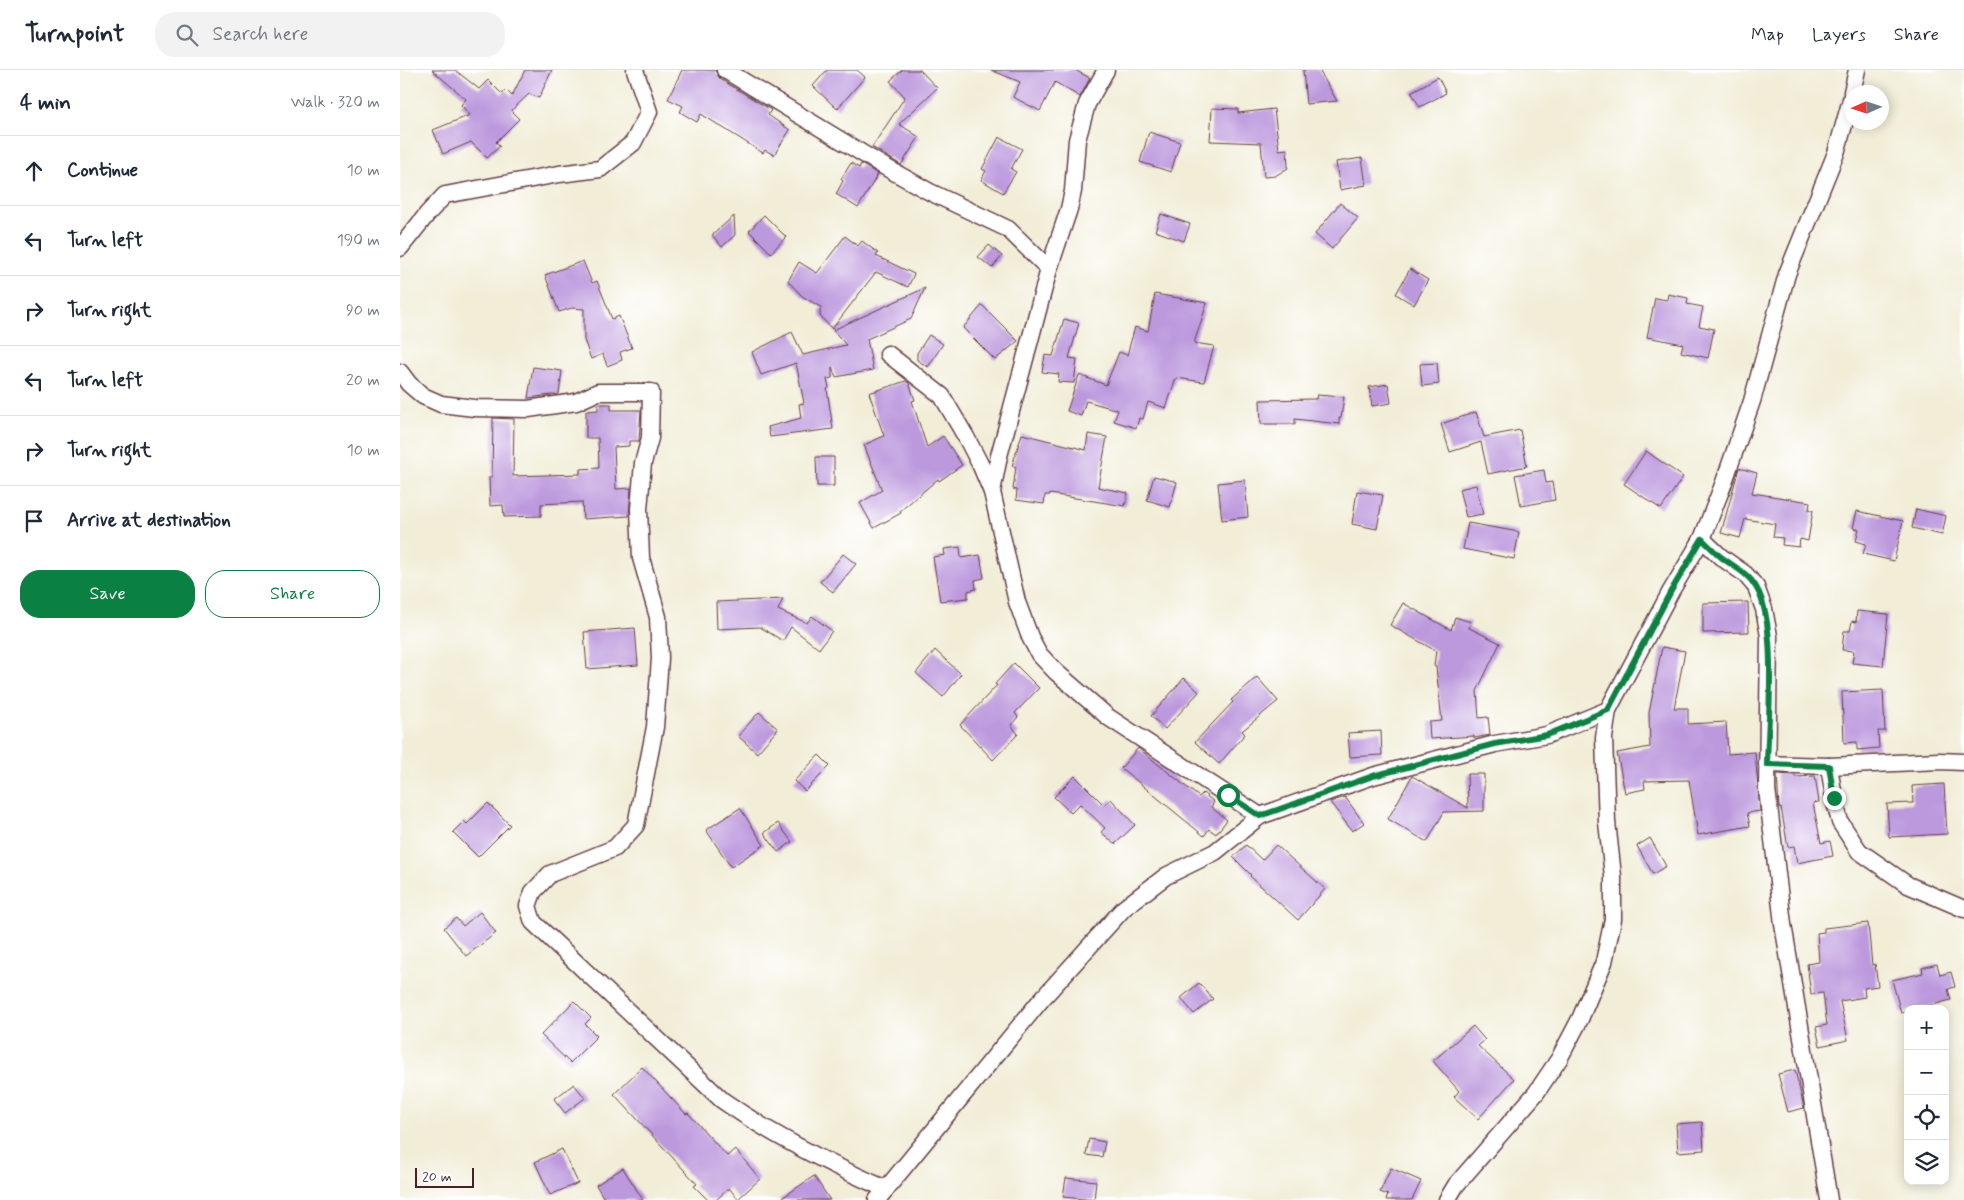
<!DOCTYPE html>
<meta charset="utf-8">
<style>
body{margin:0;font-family:Mynerve,sans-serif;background:#f2f2f3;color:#1f2937}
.controls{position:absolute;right:15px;bottom:15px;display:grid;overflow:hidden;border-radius:10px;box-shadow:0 2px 12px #0003}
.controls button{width:45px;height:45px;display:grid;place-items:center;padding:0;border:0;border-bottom:1px solid #e0e1e3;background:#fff;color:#1f2937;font:25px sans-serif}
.compass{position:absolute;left:1444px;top:15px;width:45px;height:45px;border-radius:50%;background:#fff;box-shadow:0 2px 12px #0003;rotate:267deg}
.scale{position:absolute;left:15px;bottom:12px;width:59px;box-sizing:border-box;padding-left:5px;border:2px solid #4a1f2b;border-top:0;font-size:14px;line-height:18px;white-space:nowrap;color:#4a1f2b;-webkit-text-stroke:4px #fff;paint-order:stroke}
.stop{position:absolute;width:15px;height:15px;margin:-11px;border:4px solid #0b8043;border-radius:50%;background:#fff}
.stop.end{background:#0b8043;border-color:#fff;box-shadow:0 1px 5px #0008}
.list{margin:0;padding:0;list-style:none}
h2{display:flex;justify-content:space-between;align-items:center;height:65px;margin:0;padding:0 20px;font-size:21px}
h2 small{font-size:16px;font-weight:400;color:#747a83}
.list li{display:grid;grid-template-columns:32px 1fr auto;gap:15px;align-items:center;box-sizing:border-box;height:70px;padding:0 20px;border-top:1px solid #e0e1e3}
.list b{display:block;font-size:19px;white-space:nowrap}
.list em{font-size:16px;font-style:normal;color:#747a83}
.actions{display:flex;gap:10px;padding:15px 20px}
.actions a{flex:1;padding:11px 0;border:1px solid #0b8043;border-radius:20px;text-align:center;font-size:18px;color:#0b8043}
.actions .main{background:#0b8043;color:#fff}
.icon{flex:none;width:28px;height:28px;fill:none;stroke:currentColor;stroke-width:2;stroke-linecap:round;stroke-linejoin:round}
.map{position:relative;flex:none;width:1564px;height:1130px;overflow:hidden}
header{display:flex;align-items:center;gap:30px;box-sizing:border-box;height:70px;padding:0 25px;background:#fff;border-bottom:1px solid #e0e1e3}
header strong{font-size:24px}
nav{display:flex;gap:28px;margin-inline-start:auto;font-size:18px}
.search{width:350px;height:45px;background:#f2f2f3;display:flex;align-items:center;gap:12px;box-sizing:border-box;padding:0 18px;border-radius:20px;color:#747a83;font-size:19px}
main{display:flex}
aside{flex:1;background:#fff}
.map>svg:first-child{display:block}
.building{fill:#bc98dd}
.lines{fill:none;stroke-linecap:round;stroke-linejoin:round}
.street-casing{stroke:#633e45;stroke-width:19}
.street{stroke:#fff;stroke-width:16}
.route{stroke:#0b8043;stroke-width:6}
</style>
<header>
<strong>Turnpoint</strong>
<div class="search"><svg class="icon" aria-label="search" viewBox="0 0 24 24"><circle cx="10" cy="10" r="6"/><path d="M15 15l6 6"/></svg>Search here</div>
<nav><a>Map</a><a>Layers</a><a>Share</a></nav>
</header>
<main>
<aside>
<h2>4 min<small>Walk · 320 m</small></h2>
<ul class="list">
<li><svg class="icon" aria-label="ahead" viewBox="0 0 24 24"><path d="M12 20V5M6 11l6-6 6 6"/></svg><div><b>Continue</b></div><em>10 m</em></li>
<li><svg class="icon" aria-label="left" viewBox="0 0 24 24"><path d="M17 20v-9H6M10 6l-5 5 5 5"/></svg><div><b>Turn left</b></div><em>190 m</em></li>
<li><svg class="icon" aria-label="right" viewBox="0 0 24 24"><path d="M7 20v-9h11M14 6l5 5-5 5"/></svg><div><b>Turn right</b></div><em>90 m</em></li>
<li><svg class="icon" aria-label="left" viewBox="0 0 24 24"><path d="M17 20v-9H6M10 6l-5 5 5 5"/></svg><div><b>Turn left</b></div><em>20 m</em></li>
<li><svg class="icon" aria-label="right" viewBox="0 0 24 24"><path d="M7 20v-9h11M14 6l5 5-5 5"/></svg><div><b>Turn right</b></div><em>10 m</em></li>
<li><svg class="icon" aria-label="arrive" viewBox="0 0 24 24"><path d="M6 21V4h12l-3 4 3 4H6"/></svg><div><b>Arrive at destination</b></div></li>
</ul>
<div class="actions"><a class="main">Save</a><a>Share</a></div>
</aside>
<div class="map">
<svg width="1564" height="1130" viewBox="0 0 1564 1130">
<rect width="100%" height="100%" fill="#fff"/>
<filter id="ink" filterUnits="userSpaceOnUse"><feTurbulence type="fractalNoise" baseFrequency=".02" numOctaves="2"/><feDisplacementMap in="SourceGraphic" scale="10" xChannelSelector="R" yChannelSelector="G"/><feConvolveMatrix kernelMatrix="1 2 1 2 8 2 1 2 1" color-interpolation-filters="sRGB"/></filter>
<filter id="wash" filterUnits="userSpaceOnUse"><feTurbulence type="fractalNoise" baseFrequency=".0096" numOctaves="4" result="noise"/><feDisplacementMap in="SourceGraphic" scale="20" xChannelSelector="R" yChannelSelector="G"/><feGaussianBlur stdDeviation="1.12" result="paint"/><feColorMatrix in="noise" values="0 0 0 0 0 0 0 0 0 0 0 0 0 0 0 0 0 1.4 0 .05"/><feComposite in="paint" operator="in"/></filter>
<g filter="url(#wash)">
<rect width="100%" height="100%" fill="#f1edd7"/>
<g id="blocks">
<g class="building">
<path d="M 32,0 L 55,0 L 79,19 L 88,10 L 102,24 L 106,20 L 112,26 L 125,0 L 152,0 L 139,28 L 129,24 L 111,41 L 119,49 L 96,72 L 100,76 L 87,88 L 71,72 L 43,84 L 33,60 L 70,45 L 61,35 L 66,29 Z"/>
<path d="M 282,0 L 315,0 L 320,9 L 371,40 L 368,45 L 390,60 L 374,85 L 365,80 L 363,83 L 301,44 L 297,52 L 280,42 L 283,36 L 268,29 Z"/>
<path d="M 427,0 L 457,0 L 465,7 L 437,39 L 413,16 Z"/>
<path d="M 502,0 L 520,0 L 537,18 L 499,54 L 519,67 L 501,95 L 472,77 L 505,27 L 490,11 Z"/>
<path d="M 591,0 L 675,0 L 690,8 L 680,27 L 655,12 L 640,41 L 613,27 L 620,12 Z"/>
<path d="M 903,0 L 919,0 L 937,31 L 906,34 Z"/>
<path d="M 1038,7 L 1046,23 L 1020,37 L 1011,22 Z"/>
<path d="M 812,38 L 838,39 L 838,43 L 874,39 L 879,80 L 887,79 L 888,98 L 875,106 L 864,107 L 861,73 L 810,71 Z"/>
<path d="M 749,62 L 780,72 L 771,102 L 740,92 Z"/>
<path d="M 599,67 L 622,79 L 611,99 L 616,102 L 603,123 L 581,110 L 586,101 L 582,99 Z"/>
<path d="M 962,88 L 966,115 L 940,120 L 936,92 Z"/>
<path d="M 451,93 L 459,98 L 461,94 L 478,104 L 458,138 L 436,124 L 443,111 L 441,109 Z"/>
<path d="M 940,133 L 958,148 L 932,179 L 915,164 Z"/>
<path d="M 761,144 L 790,154 L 784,171 L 755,161 Z"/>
<path d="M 364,145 L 386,167 L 371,183 L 349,161 Z"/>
<path d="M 334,146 L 335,165 L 322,177 L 312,165 Z"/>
<path d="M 445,166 L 458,176 L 462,171 L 478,183 L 476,186 L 514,204 L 508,217 L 476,202 L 432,259 L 420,246 L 420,240 L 422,238 L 402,226 L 388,211 L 399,192 L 417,203 Z"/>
<path d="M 589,175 L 602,186 L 592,198 L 578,187 Z"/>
<path d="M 183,191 L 192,213 L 197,211 L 212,249 L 219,246 L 232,278 L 220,282 L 222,290 L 207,296 L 203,284 L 191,289 L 184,270 L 184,239 L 172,238 L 159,242 L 145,205 Z"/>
<path d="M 1010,199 L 1028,210 L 1014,235 L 996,224 Z"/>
<path d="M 525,218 L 511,249 L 467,269 L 473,300 L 436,307 L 432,297 L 432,308 L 427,309 L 429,318 L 427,319 L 433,359 L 370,367 L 368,357 L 401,348 L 399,334 L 404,333 L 396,293 L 361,305 L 352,282 L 392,262 L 403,285 L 446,275 L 433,260 Z"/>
<path d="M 755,224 L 807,233 L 794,273 L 814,276 L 804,312 L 776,308 L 766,338 L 748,332 L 743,349 L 739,348 L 736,358 L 714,351 L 718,340 L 686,331 L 681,346 L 667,341 L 679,305 L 706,315 L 719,282 L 727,285 L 735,257 L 748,261 Z"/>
<path d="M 1268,224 L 1288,228 L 1287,234 L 1303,237 L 1299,256 L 1314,259 L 1308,288 L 1281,282 L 1283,274 L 1247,267 L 1255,228 L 1267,230 Z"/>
<path d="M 582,235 L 618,271 L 595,290 L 563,258 Z"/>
<path d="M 664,249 L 679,253 L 669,288 L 677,289 L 674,313 L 658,312 L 659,304 L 642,302 L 645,285 L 653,286 Z"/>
<path d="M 529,265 L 543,274 L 528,297 L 517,290 L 517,283 Z"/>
<path d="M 1037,293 L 1039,314 L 1022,316 L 1020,294 Z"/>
<path d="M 133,297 L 162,301 L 159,324 L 128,328 Z"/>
<path d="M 506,311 L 509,313 L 515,330 L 512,331 L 527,377 L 543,366 L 562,395 L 539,411 L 538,409 L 500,441 L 501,443 L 474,458 L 460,433 L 482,420 L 464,375 L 484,366 L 469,323 Z"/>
<path d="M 988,314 L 991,333 L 972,336 L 969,317 Z"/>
<path d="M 917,325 L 944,327 L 941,348 L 939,348 L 939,354 L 895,349 L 895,354 L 861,354 L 860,330 L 916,329 Z"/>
<path d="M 198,334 L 211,334 L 211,340 L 241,340 L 239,371 L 229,371 L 229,376 L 214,377 L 216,419 L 231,418 L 229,446 L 183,449 L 182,432 L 141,434 L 141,446 L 104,447 L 103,435 L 90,436 L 89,407 L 92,407 L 93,348 L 114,349 L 113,406 L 180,404 L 180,399 L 199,398 L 198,368 L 186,368 L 186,341 L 198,340 Z"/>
<path d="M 1076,342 L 1084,367 L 1120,360 L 1127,396 L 1088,404 L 1081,372 L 1050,382 L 1041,354 Z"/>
<path d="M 622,364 L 686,380 L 688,364 L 707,367 L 698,417 L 728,423 L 725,436 L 650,424 L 650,425 L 645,425 L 644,434 L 616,430 L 617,420 L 613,419 L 616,397 L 612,396 Z"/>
<path d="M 1246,381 L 1283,407 L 1261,439 L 1224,414 Z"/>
<path d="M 416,387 L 434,387 L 434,416 L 417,416 Z"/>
<path d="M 1339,398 L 1357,403 L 1352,423 L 1410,432 L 1409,440 L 1413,440 L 1408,471 L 1400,469 L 1399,477 L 1382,475 L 1383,468 L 1373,467 L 1375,454 L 1345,449 L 1340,468 L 1321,463 Z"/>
<path d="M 1144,400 L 1146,413 L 1152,412 L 1155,430 L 1121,436 L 1115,405 Z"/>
<path d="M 754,406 L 777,412 L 770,437 L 747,430 Z"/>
<path d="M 845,410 L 848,447 L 822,450 L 818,413 Z"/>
<path d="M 1076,415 L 1083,444 L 1066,447 L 1059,419 Z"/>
<path d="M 957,421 L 983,425 L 977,459 L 952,454 Z"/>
<path d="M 1516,439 L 1546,446 L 1542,465 L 1512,458 Z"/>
<path d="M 1457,441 L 1503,451 L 1494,491 L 1463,484 L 1466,474 L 1456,471 L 1459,459 L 1453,458 Z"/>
<path d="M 1068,453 L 1119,462 L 1114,489 L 1063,479 Z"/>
<path d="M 560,477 L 561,488 L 580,485 L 584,508 L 575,510 L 576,519 L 568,521 L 568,528 L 540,531 L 533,487 L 545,485 L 544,479 Z"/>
<path d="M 443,484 L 456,494 L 433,522 L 420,512 Z"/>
<path d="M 383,529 L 378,540 L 407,553 L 412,546 L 432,561 L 419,579 L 391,557 L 383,571 L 360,557 L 317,559 L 316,532 Z"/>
<path d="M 1348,532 L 1349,562 L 1303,563 L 1303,533 Z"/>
<path d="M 1003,533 L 1051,560 L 1055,547 L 1071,552 L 1069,558 L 1100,573 L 1077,621 L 1079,648 L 1088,647 L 1090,665 L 1074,668 L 1074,666 L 1030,669 L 1029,652 L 1042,651 L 1036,597 L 1034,596 L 1036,581 L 990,555 Z"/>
<path d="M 1457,541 L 1488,544 L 1483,596 L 1452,593 L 1454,581 L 1442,580 L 1444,561 L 1450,561 L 1452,551 L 1456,552 Z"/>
<path d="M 235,558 L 238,595 L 187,599 L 184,562 Z"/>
<path d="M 1262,577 L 1285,581 L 1274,638 L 1288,638 L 1288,654 L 1326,652 L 1328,684 L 1355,682 L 1360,741 L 1347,743 L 1350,756 L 1298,765 L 1289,710 L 1244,711 L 1245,719 L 1225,723 L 1217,683 L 1250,677 L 1249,643 Z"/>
<path d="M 535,580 L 561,604 L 543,627 L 516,603 Z"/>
<path d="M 614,593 L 639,618 L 615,643 L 618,647 L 611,655 L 618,664 L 593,690 L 560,655 L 597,615 L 595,614 Z"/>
<path d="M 857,607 L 878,631 L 842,661 L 845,664 L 819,694 L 795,672 L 833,632 L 831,630 Z"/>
<path d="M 784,608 L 799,622 L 765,659 L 751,646 Z"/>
<path d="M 1483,620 L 1485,661 L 1478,661 L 1479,678 L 1457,680 L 1457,672 L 1444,673 L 1442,622 Z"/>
<path d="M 359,642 L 378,659 L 357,683 L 338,666 Z"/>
<path d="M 981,661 L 982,685 L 950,687 L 948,663 Z"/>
<path d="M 738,678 L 799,727 L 803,723 L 814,732 L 811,737 L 827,750 L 816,764 L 809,759 L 804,766 L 721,698 Z"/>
<path d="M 419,685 L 430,696 L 405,721 L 394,711 Z"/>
<path d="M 1067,704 L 1084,704 L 1084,741 L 1044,742 L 1027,772 L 988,749 L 1012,706 L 1068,738 Z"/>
<path d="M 1377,704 L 1394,705 L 1395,707 L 1415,706 L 1419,732 L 1413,733 L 1421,773 L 1430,771 L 1433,786 L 1397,793 L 1394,776 L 1388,777 L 1381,738 L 1379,738 Z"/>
<path d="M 675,706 L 704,735 L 711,729 L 735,755 L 715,774 L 701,762 L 705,758 L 680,734 L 671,743 L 654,727 Z"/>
<path d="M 1544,714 L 1547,764 L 1489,767 L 1487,734 L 1513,733 L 1512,716 Z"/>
<path d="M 945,727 L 964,753 L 952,761 L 930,732 Z"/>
<path d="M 88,733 L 110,755 L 78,787 L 53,762 L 64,751 L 67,754 Z"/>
<path d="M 340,738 L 364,775 L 331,797 L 306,760 Z"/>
<path d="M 378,753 L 392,772 L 378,782 L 364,763 Z"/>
<path d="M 1250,768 L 1266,796 L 1253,804 L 1237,776 Z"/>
<path d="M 846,775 L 862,790 L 876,775 L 925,819 L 898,850 L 850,806 L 851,805 L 833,787 Z"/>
<path d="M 80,842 L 96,863 L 66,886 L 44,858 L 56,848 L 63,856 Z"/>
<path d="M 1468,853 L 1472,895 L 1475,894 L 1478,916 L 1464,918 L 1465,927 L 1440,931 L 1448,970 L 1420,976 L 1416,957 L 1427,955 L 1423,923 L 1411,924 L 1407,894 L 1419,892 L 1417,863 L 1424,862 L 1424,858 Z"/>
<path d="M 1537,894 L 1540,905 L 1551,902 L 1555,917 L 1548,919 L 1551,930 L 1517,939 L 1508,939 L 1508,941 L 1501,943 L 1492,910 L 1523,903 L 1522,898 Z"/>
<path d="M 799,913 L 813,929 L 794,944 L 781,928 Z"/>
<path d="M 174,931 L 191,948 L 185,954 L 197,966 L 170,993 L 141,965 Z"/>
<path d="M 1073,956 L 1085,970 L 1078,976 L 1114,1009 L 1078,1049 L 1054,1027 L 1059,1021 L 1033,991 Z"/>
<path d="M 242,997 L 286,1044 L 288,1043 L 327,1086 L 335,1079 L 360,1109 L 338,1129 L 329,1118 L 316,1130 L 308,1130 L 294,1116 L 297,1114 L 214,1024 Z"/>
<path d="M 1395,1000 L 1404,1038 L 1388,1042 L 1378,1004 Z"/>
<path d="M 174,1014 L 185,1028 L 165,1043 L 154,1029 Z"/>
<path d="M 1302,1052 L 1304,1080 L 1278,1082 L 1276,1054 Z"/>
<path d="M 689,1069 L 705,1072 L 702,1087 L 686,1085 Z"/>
<path d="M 162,1079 L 178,1113 L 150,1125 L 135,1092 Z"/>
<path d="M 223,1098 L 243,1130 L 205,1130 L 196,1115 Z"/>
<path d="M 991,1098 L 1021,1111 L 1012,1130 L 986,1130 L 988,1125 L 980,1122 Z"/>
<path d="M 414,1106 L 430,1130 L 379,1130 Z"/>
<path d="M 666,1108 L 696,1111 L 694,1130 L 663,1127 Z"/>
</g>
</g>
</g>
<g filter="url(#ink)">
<use href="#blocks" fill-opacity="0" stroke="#633e45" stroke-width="1"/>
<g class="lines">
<g class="street-casing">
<g id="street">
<path d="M 325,0 L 485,97 L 530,122 L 608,159 L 649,199"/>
<path d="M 1452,22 L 1457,0"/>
<path d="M 0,178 L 28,143 L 45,125 L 159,104 L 200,99 L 233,73 L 249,42 L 235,0"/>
<path d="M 488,284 L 542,326 L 566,367 L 581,396 L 592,422 L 617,532 L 630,567 L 639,584 L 656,602 L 708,647 L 860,746"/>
<path d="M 0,302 L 9,314 L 23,326 L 41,334 L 74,338 L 128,339 L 176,332 L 198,322 L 251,322 L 250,368 L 243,393 L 239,439 L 241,488 L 258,547 L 260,588 L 255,657 L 236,755 L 215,778 L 150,804 L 133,822 L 128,836 L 133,852 L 322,1030 C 373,1066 429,1094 486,1119"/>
<path d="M 592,422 L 599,386 L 649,199 L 669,139 L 673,121 L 677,70 L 687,34 L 706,0"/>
<path d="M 1302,469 L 1321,487 L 1345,504 L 1356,517 L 1364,539 L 1369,566 L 1367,719 L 1383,854 L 1429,1130"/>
<path d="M 1367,694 L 1429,696 L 1539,691 L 1564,692"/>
<path d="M 1429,696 L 1434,728 L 1440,752 L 1459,781 L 1508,815 L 1564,839"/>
<path d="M 477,1130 L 641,930 L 724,838 L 766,806 L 815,782 L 860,746 L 973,706 L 1095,674 L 1147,665 L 1208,640 L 1271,521 L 1302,469 L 1323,415 L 1352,331 L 1387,204 L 1436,83 L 1452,26"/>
<path d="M 1047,1130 L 1056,1115 L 1136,1023 L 1159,989 L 1180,949 L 1204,892 L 1213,849 L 1213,806 L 1207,752 L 1204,668 L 1208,640"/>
</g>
</g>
<use href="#street" class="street"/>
</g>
</g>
<g class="lines" filter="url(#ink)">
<path class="route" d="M 828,725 L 860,746 L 973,706 L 1095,674 L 1147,665 L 1208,640 L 1271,521 L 1302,469 C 1308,475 1314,481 1321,487 C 1333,496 1348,503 1356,517 C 1378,553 1368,650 1367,694 L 1429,696 L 1434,728"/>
</g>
</svg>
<div class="controls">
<button>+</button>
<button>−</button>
<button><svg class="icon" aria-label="locate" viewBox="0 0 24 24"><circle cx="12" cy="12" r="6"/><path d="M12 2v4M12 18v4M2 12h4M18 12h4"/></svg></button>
<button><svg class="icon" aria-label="layers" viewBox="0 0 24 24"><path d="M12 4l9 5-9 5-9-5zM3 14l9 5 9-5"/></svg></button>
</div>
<svg class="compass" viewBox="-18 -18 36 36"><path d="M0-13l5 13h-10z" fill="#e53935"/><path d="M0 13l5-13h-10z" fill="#747a83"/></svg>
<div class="scale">20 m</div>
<div class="stop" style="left:828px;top:725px"></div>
<div class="stop end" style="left:1434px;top:728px"></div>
</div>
</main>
